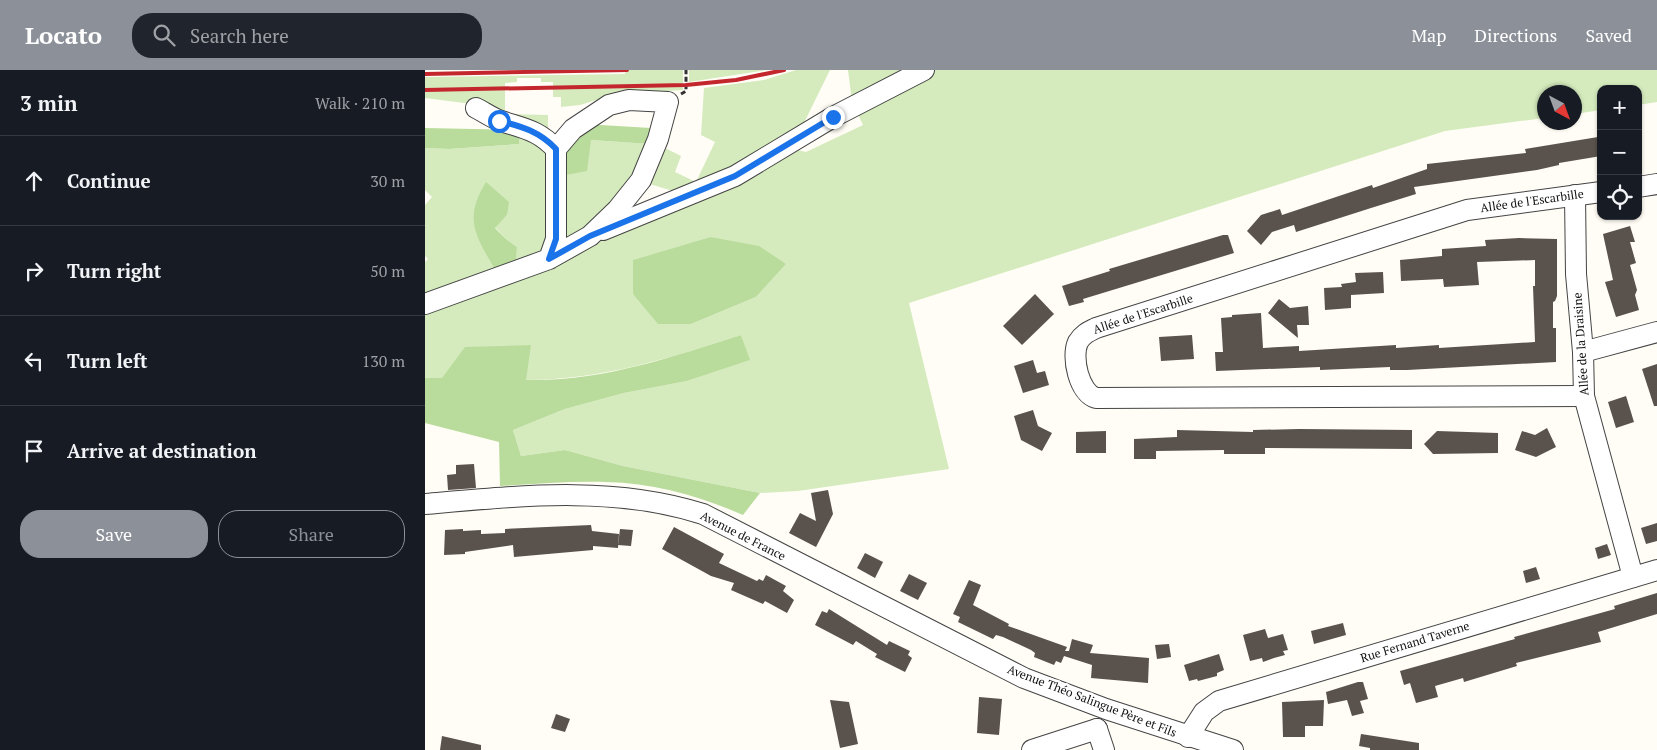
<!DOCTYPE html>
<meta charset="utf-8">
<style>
body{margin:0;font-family:"PT Serif",serif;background:#20242c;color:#f1f3f6}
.controls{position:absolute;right:15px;top:15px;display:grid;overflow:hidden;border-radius:10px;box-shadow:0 1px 4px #0004}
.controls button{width:45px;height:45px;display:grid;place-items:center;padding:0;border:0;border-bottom:1px solid #363941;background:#171b24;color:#f1f3f6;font:25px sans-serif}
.compass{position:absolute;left:1112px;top:15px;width:45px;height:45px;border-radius:50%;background:#171b24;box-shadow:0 1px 4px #0004;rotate:139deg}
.stop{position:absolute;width:15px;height:15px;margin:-11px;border:4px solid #1a73e8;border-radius:50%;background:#fff}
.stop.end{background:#1a73e8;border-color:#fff;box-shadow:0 1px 5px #0008}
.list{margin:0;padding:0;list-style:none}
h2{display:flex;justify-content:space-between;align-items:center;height:65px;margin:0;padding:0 20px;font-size:21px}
h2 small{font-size:16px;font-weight:400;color:#9ea1a6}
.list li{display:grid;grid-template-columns:32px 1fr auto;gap:15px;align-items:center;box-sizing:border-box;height:90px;padding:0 20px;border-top:1px solid #363941}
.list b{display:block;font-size:19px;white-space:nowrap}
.list em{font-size:16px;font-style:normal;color:#9ea1a6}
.actions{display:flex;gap:10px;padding:15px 20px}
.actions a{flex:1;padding:11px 0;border:1px solid #8c9099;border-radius:20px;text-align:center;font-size:18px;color:#8c9099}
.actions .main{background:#8c9099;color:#fff}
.icon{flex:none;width:28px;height:28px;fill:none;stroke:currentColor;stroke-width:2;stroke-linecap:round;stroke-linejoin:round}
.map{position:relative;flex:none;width:1232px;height:680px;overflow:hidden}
header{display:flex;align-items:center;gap:30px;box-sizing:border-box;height:70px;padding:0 25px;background:#8c9099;color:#fff}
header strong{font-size:24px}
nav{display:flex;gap:28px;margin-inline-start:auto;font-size:18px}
.search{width:350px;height:45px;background:#20242c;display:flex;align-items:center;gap:12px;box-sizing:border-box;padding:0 18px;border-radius:20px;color:#9ea1a6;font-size:19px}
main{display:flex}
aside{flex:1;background:#171b24}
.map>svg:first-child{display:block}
.green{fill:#d5ebbd;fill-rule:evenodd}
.forest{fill:#b9dc9c}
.building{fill:#5a524d}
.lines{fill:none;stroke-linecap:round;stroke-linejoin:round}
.minor-casing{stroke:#444;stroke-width:22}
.path{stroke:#333;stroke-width:3;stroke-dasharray:5 2.5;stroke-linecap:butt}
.minor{stroke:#fff;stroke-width:20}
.rail{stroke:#c4262e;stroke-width:4}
.route{stroke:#1a73e8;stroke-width:6}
.labels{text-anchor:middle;stroke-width:5;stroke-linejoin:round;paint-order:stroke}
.street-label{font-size:12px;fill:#111;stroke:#fff}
</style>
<header>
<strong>Locato</strong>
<div class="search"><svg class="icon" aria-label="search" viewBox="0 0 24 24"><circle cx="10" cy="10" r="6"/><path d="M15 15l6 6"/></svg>Search here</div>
<nav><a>Map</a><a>Directions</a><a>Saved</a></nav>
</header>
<main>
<aside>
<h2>3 min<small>Walk · 210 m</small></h2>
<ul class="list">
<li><svg class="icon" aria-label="ahead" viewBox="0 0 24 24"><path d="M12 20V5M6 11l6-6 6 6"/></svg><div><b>Continue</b></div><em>30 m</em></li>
<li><svg class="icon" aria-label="right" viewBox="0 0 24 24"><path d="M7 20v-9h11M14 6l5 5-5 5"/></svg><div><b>Turn right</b></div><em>50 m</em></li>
<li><svg class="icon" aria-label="left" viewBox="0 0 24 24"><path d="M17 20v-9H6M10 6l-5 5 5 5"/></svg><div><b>Turn left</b></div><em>130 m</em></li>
<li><svg class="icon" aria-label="arrive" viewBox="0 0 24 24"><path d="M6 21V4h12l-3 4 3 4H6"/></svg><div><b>Arrive at destination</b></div></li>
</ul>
<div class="actions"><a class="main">Save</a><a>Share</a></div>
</aside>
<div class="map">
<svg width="1232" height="680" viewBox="0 0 1232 680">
<rect width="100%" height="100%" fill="#fffdf5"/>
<g class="green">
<path d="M 201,0 L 258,0 L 258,20 L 191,24 L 155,35 L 136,37 L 136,27 L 128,27 L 128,12 L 116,12 L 116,8 L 92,8 L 92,12 L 80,13 L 80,44 L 123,45 L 123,64 L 47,34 L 0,28 L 0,7 L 200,4 Z"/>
<path d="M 264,0 L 342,0 L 264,12 Z"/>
<path d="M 371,0 L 405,0 L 374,63 L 258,124 L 218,112 L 236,76 L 256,86 L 250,102 L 271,112 L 290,72 L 276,65 L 279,18 L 339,10 Z"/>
<path d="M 423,0 L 1232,0 L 1232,32 L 1213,35 L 1213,19 L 1176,19 L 1176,40 L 1150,44 L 1150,22 L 1120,22 L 1119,48 L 1020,61 L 484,233 L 524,399 L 373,421 L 335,423 L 198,396 L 140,380 L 96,386 L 88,360 L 140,339 L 199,323 L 262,311 L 324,290 L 316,265 C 245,288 176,310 100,310 L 105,275 L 17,308 L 0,308 L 0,240 L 364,78 L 381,82 L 438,55 L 427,32 ZM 285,167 L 361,194 L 331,227 L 266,254 L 208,224 L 209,190 Z"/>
<path d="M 95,60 L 121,81 L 126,93 L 127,160 L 116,183 L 91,196 L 92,177 L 81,169 L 70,157 L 82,145 L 61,112 L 72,203 L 0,228 L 0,192 L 3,189 L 0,186 L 0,135 L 7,127 L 0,120 L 0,78 L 24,79 L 94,74 Z"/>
<path d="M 166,70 L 225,74 L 211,105 L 165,159 L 136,174 L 135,106 Z"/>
</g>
<g class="forest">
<path d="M 159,54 L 226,58 L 225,74 L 166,70 L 162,101 L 136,106 L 138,81 Z"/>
<path d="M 0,58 L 95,60 L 94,74 L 24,79 L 0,78 Z"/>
<path d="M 61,112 L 84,132 L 82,145 L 70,158 L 81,169 L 92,177 L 91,196 L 72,203 C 52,167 37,151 61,112 Z"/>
<path d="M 285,167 L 334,176 L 361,194 L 331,227 L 266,254 L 233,254 L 208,224 L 208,190 Z"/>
<path d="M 316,265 L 325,290 L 262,311 L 199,323 L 140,339 L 88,360 L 96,386 L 140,380 L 198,396 L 335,423 L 318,445 C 275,426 229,413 181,412 C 146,411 110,414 75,416 L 74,372 L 0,353 L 0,308 L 17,308 L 40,277 L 106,275 L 101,310 C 175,312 247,287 316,265 Z"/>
</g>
<g class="building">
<path d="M 1173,67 L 1176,86 L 1134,93 L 1134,95 L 1112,100 L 989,117 L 991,124 L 946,138 L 871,162 L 869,155 L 847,162 L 836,175 L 822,161 L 836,145 L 855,139 L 857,145 L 947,115 L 948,118 L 1002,99 L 1002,94 L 1101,83 L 1100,79 Z"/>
<path d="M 1205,156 L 1210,172 L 1205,172 L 1211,193 L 1205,195 L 1212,220 L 1210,225 L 1214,240 L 1191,247 L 1180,212 L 1188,210 L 1178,164 Z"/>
<path d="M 798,165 L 803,165 L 809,183 L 658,229 L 659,232 L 644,236 L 637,216 L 685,201 L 684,199 Z"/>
<path d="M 1094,168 L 1132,169 L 1132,226 L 1130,231 L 1128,232 L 1128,258 L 1131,258 L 1131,292 L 982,300 L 965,300 L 965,297 L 895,300 L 895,297 L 791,301 L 790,282 L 798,282 L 796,248 L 807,247 L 807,245 L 836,243 L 838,278 L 874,276 L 874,281 L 971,275 L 971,278 L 1014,275 L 1014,278 L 1110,272 L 1108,216 L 1110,216 L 1110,190 L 1052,192 L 1054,215 L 1019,217 L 1018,209 L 976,211 L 975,190 L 1017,186 L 1017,179 L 1061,176 L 1060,170 Z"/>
<path d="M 958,202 L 959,223 L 926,225 L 926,238 L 900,240 L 899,218 L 917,217 L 916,214 L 931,212 L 930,203 Z"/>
<path d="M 610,224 L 629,244 L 597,275 L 578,256 Z"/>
<path d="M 854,229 L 865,238 L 883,236 L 884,255 L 872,255 L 873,268 L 843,243 Z"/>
<path d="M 767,265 L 769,289 L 736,291 L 734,267 Z"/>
<path d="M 608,290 L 612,303 L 620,301 L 624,315 L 598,323 L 589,296 Z"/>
<path d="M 1232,294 L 1232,336 L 1229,336 L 1217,299 Z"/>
<path d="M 1201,326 L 1209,352 L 1191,358 L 1183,332 Z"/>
<path d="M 608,340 L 613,356 L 627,363 L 617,381 L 596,370 L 589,346 Z"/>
<path d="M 1122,358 L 1131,377 L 1111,387 L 1090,380 L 1097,361 L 1110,365 Z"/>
<path d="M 874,359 L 987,360 L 987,379 L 840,378 L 840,384 L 799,384 L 799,380 L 731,381 L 731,389 L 709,389 L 709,369 L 752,367 L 752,360 L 828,362 L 828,360 Z"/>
<path d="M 681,361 L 681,383 L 651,383 L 651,362 Z"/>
<path d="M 1012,361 L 1073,363 L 1073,383 L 1008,384 L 999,374 Z"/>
<path d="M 49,394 L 51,418 L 23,420 L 22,405 L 31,404 L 31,395 Z"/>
<path d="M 403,420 L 408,444 L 391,477 L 364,463 L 375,443 L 391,451 L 386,423 Z"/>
<path d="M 1232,453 L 1232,471 L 1221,474 L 1216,458 Z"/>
<path d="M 166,455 L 167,461 L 194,464 L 193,478 L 168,476 L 168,480 L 89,487 L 88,475 L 40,482 L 40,484 L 19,485 L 20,460 L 38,459 L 38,461 L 56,460 L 56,464 L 80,463 L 80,459 Z"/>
<path d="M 249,457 L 299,484 L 294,493 L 332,511 L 334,509 L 338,511 L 341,505 L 361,516 L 358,521 L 369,530 L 362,543 L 340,531 L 338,534 L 306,520 L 309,513 L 286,506 L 237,479 Z"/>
<path d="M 195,459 L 208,460 L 206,476 L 193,475 Z"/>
<path d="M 1182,474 L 1186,485 L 1173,489 L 1170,478 Z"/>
<path d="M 440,483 L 458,492 L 450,508 L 432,498 Z"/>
<path d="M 1111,497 L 1115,509 L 1101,513 L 1098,501 Z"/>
<path d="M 484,504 L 502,513 L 493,530 L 475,521 Z"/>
<path d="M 544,510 L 556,515 L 548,535 L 584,554 L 583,556 L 642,577 L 640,581 L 644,581 L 647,569 L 668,575 L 665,583 L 724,588 L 723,613 L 666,608 L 667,595 L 639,586 L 636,593 L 631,591 L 629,595 L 609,587 L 610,583 L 606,580 L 578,567 L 571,565 L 568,569 L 533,552 L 535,547 L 528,544 Z"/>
<path d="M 1232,523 L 1232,544 L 1173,562 L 1176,572 L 1091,593 L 1092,596 L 1039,612 L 1038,608 L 1010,616 L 1013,627 L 991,633 L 985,613 L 979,615 L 975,601 L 1090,569 L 1089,567 L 1190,539 L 1189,536 Z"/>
<path d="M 404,539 L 462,575 L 464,571 L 485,581 L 483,585 L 487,588 L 480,602 L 450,587 L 452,584 L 431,571 L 428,575 L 390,555 L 397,541 L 402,543 Z"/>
<path d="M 918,553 L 921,565 L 889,574 L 886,561 Z"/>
<path d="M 840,559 L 843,568 L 858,564 L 863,580 L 858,581 L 860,585 L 849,588 L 838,592 L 837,588 L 825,591 L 818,565 Z"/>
<path d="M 744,574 L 746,587 L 732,589 L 730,575 Z"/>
<path d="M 794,584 L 799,600 L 792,603 L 792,606 L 773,611 L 772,609 L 764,611 L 759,595 Z"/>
<path d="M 933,612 L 938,612 L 943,629 L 935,631 L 939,643 L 927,646 L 922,630 L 903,634 L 901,622 Z"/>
<path d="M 554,627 L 577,629 L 574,665 L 552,663 Z"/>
<path d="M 405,630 L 424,632 L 433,674 L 415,678 Z"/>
<path d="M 899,630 L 898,656 L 880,656 L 880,667 L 858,667 L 857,632 Z"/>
<path d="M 131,644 L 145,649 L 140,662 L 126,658 Z"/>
<path d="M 936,664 L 994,673 L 994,680 L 945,680 L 945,678 L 934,676 Z"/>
<path d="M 17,666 L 56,675 L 56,680 L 15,680 Z"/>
</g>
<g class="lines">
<g class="minor-casing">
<g id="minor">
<path d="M 51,38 C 59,42 67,48 76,51 C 100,59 113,60 131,79"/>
<path d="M 1213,117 L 1232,114"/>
<path d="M 1150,125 L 1151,204 L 1158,282 L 1159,326 L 1208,507"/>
<path d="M 178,160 L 310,106 L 408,47 L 499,0"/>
<path d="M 0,234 L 124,189 L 165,166 L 192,140 L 216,110 L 233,69 L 243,32 L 204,30 L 184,35 L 148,59 L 131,79 L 131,169 L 124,189"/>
<path d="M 1158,282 L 1232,262"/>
<path d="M 1159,326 L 671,328 C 654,323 646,287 653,272 C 658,264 663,262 671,258 L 1042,140 L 1176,122"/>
<path d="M 0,434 C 92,426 188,415 278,444 L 599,608 L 681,639 L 808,680"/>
<path d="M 672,659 L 679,680"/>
<path d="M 763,667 L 779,642 L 794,631 L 1232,500"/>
<path d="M 607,680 L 672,659"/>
</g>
</g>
<path class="path" d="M 256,24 L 261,21 L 261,0"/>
<use href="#minor" class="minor"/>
<g class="rail">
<path d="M 0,4 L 202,0"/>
<path d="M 0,20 L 261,15 L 311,10 L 359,0"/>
</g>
</g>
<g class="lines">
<path class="route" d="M 74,51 C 97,56 115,62 131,79 L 131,169 L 124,189 L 165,166 L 310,106 L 408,47"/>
</g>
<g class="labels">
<g class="street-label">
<text transform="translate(1107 131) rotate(-8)" y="4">Allée de l'Escarbille</text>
<text transform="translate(718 244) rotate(-18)" y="4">Allée de l'Escarbille</text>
<text transform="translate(1156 274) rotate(-94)" y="4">Allée de la Draisine</text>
<text transform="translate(318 466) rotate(27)" y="4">Avenue de France</text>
<text transform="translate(990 572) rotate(-17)" y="4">Rue Fernand Taverne</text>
<text transform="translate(667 631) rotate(21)" y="4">Avenue Théo Salingue Père et Fils</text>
</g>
</g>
</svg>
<div class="controls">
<button>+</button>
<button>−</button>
<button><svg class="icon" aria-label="locate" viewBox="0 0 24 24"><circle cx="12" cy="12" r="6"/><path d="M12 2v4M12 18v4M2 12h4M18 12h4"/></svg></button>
</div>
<svg class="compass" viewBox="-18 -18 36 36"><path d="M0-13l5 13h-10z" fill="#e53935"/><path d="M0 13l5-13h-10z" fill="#9ea1a6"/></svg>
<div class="stop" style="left:74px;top:51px"></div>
<div class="stop end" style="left:408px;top:47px"></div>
</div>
</main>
